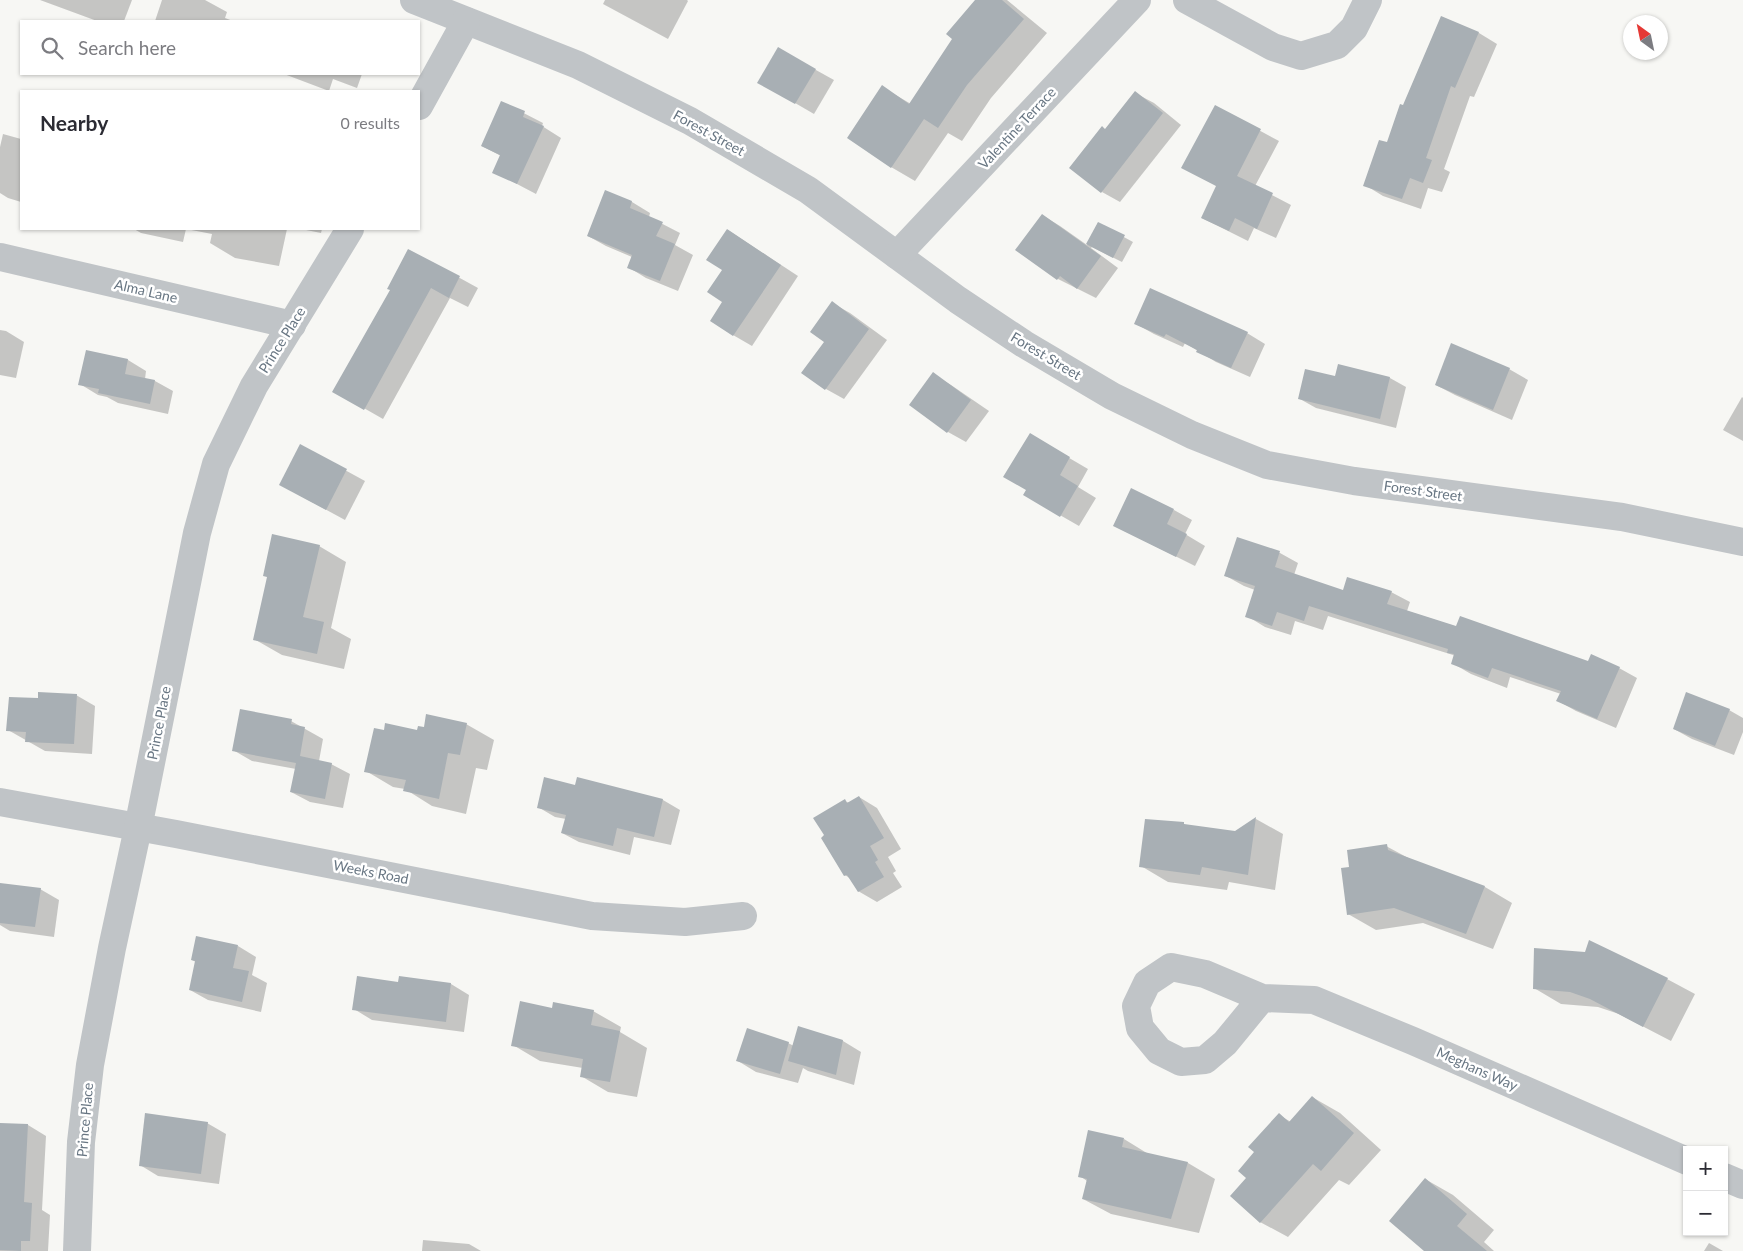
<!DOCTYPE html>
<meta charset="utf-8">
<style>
body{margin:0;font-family:Lato,sans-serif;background:#f7f7f7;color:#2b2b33}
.controls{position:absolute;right:15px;bottom:15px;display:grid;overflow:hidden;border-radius:0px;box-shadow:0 1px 4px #0004}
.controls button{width:45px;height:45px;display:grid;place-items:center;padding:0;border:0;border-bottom:1px solid #e1e1e2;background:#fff;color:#2b2b33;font:25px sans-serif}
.compass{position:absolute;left:1623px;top:15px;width:45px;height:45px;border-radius:50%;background:#fff;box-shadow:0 1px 4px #0004;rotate:327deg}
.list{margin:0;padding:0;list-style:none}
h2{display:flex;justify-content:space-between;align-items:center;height:65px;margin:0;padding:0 20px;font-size:21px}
h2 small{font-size:16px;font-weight:400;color:#7c7c81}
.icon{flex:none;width:28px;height:28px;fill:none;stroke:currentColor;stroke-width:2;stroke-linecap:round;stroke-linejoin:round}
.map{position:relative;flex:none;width:1743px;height:1251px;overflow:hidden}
.search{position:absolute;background:#fff;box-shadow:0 1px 4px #0004;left:20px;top:20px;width:400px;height:55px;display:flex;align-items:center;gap:12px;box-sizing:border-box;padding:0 18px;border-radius:0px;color:#7c7c81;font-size:19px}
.panel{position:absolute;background:#fff;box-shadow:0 1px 4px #0004;left:20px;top:90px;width:400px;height:140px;border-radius:0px}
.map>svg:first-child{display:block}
.shadow{fill:#0003}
.building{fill:#a8afb4}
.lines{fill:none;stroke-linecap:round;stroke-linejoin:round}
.minor{stroke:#c0c4c7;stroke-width:28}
.labels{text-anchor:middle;stroke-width:5;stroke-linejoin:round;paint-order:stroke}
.street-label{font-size:14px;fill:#687683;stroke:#fff}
</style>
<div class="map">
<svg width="1743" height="1251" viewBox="0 0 1743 1251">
<rect width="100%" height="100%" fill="#f7f7f4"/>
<g class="shadow">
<path d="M 40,0 L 132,0 L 124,21 L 97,21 Z"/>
<path d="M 162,0 L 205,0 L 227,12 L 225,18 L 233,21 L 155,21 Z"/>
<path d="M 605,0 L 687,0 L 688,1 L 668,39 L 603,4 Z"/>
<path d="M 976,0 L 1007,0 L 1047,33 L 991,98 L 962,141 L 948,133 L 915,181 L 891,167 L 882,87 L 911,104 L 954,39 Z"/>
<path d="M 1442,17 L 1479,33 L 1497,44 L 1474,97 L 1470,96 L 1444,169 L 1450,172 L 1442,192 L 1428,188 L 1421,209 L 1383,196 L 1365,185 L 1388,144 Z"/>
<path d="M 778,49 L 834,80 L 814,114 L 759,82 Z"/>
<path d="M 284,74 L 362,74 L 357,88 L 333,79 L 329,91 Z"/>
<path d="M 1135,93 L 1154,103 L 1181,125 L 1120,202 L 1102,192 Z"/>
<path d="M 502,102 L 543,123 L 542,126 L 561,138 L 536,194 L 494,172 L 501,156 L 482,146 Z"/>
<path d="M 1216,107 L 1279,141 L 1255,186 L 1291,205 L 1276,238 L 1254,228 L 1248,241 L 1202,218 L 1217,186 Z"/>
<path d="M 3,134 L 21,139 L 21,202 L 8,198 L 0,193 L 0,147 Z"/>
<path d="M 606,192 L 632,202 L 650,213 L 649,217 L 680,233 L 675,245 L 693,255 L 678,291 L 646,278 L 628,267 L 632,257 L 606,246 L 588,236 Z"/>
<path d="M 1042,215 L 1060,226 L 1087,245 L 1098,223 L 1133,242 L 1122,262 L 1092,247 L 1091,248 L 1118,268 L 1096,298 L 1058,279 Z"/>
<path d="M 134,229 L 287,229 L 279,266 L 235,258 L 210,243 L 212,234 L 186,229 L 183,242 L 141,233 Z"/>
<path d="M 301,229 L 322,229 L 321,233 Z"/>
<path d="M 728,230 L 798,276 L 752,346 L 733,335 L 724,302 L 724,270 Z"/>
<path d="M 409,250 L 478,288 L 468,307 L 450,298 L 383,419 L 334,391 L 391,290 Z"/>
<path d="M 832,303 L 850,313 L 887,340 L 844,399 L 826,389 L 826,342 Z"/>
<path d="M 1136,324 L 1247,333 L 1265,344 L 1250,377 L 1216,362 L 1185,343 L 1183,347 L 1154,334 Z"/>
<path d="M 0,330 L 6,331 L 24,342 L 16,378 L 0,375 Z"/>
<path d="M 87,351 L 128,360 L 146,371 L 145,379 L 155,381 L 173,391 L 168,414 L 118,403 L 107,397 L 98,395 L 80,384 Z"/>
<path d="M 1509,369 L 1528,380 L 1512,420 L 1455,395 L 1436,385 Z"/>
<path d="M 933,374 L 951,385 L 989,411 L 966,442 L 948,432 Z"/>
<path d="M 1336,377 L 1390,378 L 1406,387 L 1396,428 L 1316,408 L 1300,399 Z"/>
<path d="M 1742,397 L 1743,398 L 1743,441 L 1723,430 Z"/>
<path d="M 1030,435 L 1088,469 L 1078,487 L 1096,498 L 1079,526 L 1025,495 L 1027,490 Z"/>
<path d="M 301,446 L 365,481 L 345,520 L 299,495 Z"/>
<path d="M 1174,510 L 1192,520 L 1185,534 L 1205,546 L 1195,566 L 1115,526 Z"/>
<path d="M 1238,539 L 1280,553 L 1298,563 L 1294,575 L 1344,592 L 1391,592 L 1410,602 L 1407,611 L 1457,627 L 1589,662 L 1619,668 L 1637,678 L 1616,728 L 1576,711 L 1558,701 L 1561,694 L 1510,677 L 1507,688 L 1471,674 L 1452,663 L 1455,656 L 1453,655 L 1328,616 L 1323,630 L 1295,621 L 1291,635 L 1265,627 L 1247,616 L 1255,590 L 1244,586 L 1226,576 Z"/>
<path d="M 319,546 L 346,562 L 331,628 L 351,639 L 344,669 L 282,655 L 254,639 Z"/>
<path d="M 76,695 L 95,706 L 92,754 L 45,751 L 8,730 L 39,700 Z"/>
<path d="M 1729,710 L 1743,718 L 1743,732 L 1734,755 L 1692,739 L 1674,729 Z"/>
<path d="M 291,721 L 323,739 L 319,761 L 331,764 L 350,774 L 343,808 L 310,802 L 291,792 L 296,769 L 252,761 L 233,750 Z"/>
<path d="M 466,724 L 494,740 L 487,770 L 476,768 L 466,814 L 432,806 L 405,789 L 393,787 L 366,771 L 418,731 L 425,729 Z"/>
<path d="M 576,786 L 631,793 L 663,800 L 680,810 L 671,845 L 634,837 L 630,855 L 579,842 L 562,833 L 566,819 L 555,817 L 538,807 Z"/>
<path d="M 859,797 L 877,808 L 901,849 L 888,857 L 896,871 L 893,873 L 902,887 L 877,902 L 858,891 L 851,879 L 845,875 L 845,801 L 849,803 Z"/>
<path d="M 1256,819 L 1283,834 L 1275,890 L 1229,882 L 1227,890 L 1168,882 L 1141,866 L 1184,824 L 1187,826 L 1235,833 Z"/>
<path d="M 1386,846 L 1412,860 L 1485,887 L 1512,903 L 1493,949 L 1423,923 L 1376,930 L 1348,914 L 1350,868 Z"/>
<path d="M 0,884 L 40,889 L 59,900 L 54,937 L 10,931 L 0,925 Z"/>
<path d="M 238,946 L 256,957 L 252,975 L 267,983 L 261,1012 L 208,1000 L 190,990 L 196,962 L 192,960 Z"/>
<path d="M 400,977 L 451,984 L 469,995 L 464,1032 L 372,1020 L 354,1009 L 399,983 Z"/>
<path d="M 1667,979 L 1695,994 L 1671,1041 L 1619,1014 L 1598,1007 L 1561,1004 L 1534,988 Z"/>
<path d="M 553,1009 L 593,1011 L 621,1027 L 620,1032 L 647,1048 L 637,1097 L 608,1092 L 581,1076 L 583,1068 L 540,1061 L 513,1045 Z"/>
<path d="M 799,1028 L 843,1041 L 861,1052 L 854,1085 L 808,1071 L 803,1068 L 798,1083 L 756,1072 L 738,1061 L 788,1043 L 794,1046 Z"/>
<path d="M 1312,1097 L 1340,1113 L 1381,1150 L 1349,1185 L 1339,1180 L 1288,1237 L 1260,1222 L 1248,1178 L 1256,1152 L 1279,1115 L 1291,1122 Z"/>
<path d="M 207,1123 L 226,1134 L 219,1184 L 158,1176 L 140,1165 Z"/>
<path d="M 0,1124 L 28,1125 L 46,1136 L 42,1210 L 50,1215 L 48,1251 L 0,1251 Z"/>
<path d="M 1124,1139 L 1150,1155 L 1188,1163 L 1215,1179 L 1199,1233 L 1111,1214 L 1083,1199 L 1087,1181 L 1080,1176 Z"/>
<path d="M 1425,1179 L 1453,1195 L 1494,1230 L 1484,1242 L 1494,1251 L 1426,1251 Z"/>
<path d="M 423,1240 L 469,1244 L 481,1251 L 422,1251 Z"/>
<path d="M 1709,1243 L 1723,1251 L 1704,1251 Z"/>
</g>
<g class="building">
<path d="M 975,0 L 1002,0 L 1024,19 L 967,85 L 938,128 L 924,119 L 891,168 L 847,138 L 882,85 L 909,104 L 952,39 L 946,34 Z"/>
<path d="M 1441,16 L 1479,32 L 1455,88 L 1451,86 L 1426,158 L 1432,160 L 1423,183 L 1410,178 L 1402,199 L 1363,186 L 1379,140 L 1387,142 L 1400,104 L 1403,105 Z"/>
<path d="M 778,47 L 816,69 L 795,104 L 757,83 Z"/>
<path d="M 1135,91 L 1163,113 L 1101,193 L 1069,168 L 1102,126 L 1105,129 Z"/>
<path d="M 501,101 L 525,111 L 523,117 L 544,126 L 517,184 L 492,173 L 500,155 L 481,146 Z"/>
<path d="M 1215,105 L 1261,129 L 1237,176 L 1273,193 L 1257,229 L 1235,218 L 1229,231 L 1201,218 L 1216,186 L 1181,168 Z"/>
<path d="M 605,190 L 632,201 L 630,208 L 663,222 L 656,236 L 675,244 L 660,281 L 627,268 L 632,255 L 587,236 Z"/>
<path d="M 1042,214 L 1101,256 L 1077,289 L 1060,276 L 1057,280 L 1015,250 Z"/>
<path d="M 1098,222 L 1125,235 L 1113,258 L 1086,244 Z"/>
<path d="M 727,229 L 781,265 L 733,336 L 710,321 L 722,302 L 707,292 L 722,270 L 706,260 Z"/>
<path d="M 408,249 L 460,276 L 449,298 L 431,288 L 364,410 L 332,392 L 390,290 L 387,289 Z"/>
<path d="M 1150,288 L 1248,332 L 1231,368 L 1196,352 L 1197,350 L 1166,334 L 1164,337 L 1134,324 Z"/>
<path d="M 832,301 L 869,329 L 825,390 L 801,373 L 824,342 L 810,332 Z"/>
<path d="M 1451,343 L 1510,368 L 1493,410 L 1435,385 Z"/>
<path d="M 86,350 L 128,359 L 125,374 L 155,380 L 150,404 L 98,393 L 99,389 L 78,385 Z"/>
<path d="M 1338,364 L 1390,377 L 1380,419 L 1298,399 L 1305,369 L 1335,376 Z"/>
<path d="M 933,372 L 971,400 L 947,433 L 909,405 Z"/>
<path d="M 1030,433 L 1070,457 L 1060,475 L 1078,486 L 1060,517 L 1023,495 L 1026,490 L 1003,477 Z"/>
<path d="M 300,444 L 347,469 L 326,510 L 279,485 Z"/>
<path d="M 1131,488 L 1174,509 L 1167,524 L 1187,534 L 1176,557 L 1113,526 Z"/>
<path d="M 272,534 L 320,545 L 303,617 L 324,622 L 317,654 L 253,640 L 267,577 L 263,576 Z"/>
<path d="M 1237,537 L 1280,551 L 1275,567 L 1343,590 L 1347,577 L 1392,591 L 1387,604 L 1456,626 L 1460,616 L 1588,661 L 1591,654 L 1620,667 L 1597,719 L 1556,701 L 1561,691 L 1492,668 L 1488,678 L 1451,664 L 1454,654 L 1447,653 L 1448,649 L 1309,606 L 1304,621 L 1277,612 L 1272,626 L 1245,617 L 1255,586 L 1224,576 Z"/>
<path d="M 38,692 L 77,694 L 74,744 L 25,742 L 26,732 L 6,731 L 9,697 L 38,698 Z"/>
<path d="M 1686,692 L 1730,709 L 1715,746 L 1673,729 Z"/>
<path d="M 240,709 L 292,719 L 291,724 L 305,727 L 300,756 L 332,763 L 325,799 L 290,792 L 296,763 L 232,751 Z"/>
<path d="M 426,714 L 467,723 L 460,755 L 448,753 L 439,799 L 403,791 L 406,780 L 364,772 L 374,728 L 384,730 L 385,723 L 417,730 L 418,726 L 424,727 Z"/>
<path d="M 544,777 L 575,785 L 577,777 L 663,799 L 654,837 L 617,828 L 613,846 L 561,833 L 566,815 L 537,808 Z"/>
<path d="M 859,796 L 884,838 L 870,846 L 878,860 L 875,862 L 884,877 L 858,892 L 847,875 L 844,876 L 821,838 L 824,835 L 813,818 L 845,799 L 847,803 Z"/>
<path d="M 1256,817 L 1248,875 L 1202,867 L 1200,875 L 1139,867 L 1145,819 L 1184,822 L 1184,824 L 1235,831 Z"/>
<path d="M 1387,844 L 1388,850 L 1485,886 L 1466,934 L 1394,908 L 1347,915 L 1341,868 L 1349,867 L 1347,850 Z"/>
<path d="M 0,883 L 41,888 L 35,927 L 0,923 Z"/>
<path d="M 196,936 L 238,945 L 233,968 L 249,971 L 242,1002 L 189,990 L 195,961 L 191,960 Z"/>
<path d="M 1589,940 L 1668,978 L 1643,1027 L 1590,999 L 1570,992 L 1533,989 L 1534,948 L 1585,952 Z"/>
<path d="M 357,976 L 398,982 L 399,976 L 451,983 L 446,1022 L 352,1010 Z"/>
<path d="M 520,1001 L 552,1008 L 553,1002 L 594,1010 L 591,1025 L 620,1031 L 610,1082 L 580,1077 L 583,1059 L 511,1046 Z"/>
<path d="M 798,1026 L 843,1040 L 836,1075 L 788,1061 Z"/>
<path d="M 747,1028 L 789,1042 L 780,1074 L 736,1061 Z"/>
<path d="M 1312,1096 L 1354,1133 L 1321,1171 L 1313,1164 L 1260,1223 L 1230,1196 L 1246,1178 L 1238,1171 L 1254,1152 L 1248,1147 L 1279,1113 L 1289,1122 Z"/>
<path d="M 145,1113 L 208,1122 L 201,1174 L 139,1166 Z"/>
<path d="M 0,1123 L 28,1124 L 24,1202 L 32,1203 L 30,1241 L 21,1241 L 21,1251 L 0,1250 Z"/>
<path d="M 1088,1130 L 1124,1138 L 1122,1147 L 1188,1162 L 1171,1219 L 1082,1199 L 1087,1179 L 1078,1177 Z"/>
<path d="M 1425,1178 L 1467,1214 L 1457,1226 L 1487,1251 L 1424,1251 L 1389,1221 Z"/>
</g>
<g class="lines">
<g class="minor">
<path d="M 414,0 L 578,65 L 690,121 L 808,190 L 958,300 L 1024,344 L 1112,396 L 1192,435 L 1267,465 L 1354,481 L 1622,517 L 1743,542"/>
<path d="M 1187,0 L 1273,47 L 1301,56 L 1337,45 L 1354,28 L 1368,0"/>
<path d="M 419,106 L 466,21"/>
<path d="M 897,255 L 1137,0"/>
<path d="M 0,257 L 292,325"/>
<path d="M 0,802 L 176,834 L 592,916 L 685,922 L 743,916"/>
<path d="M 1262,998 L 1225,1043 L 1205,1060 L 1181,1062 L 1159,1051 L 1140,1028 L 1136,1006 L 1147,983 L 1171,967 L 1205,974 L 1262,998 L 1314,1000 L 1413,1041 L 1687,1161"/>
<path d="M 1724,1177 L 1743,1185"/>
<path d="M 77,1251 L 81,1142 L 90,1065 L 112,948 L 138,828 L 197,533 L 216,464 L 254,386 L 350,229"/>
</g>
</g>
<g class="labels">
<g class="street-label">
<text transform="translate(1017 128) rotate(-47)" y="5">Valentine Terrace</text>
<text transform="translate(709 133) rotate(29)" y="5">Forest Street</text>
<text transform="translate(146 291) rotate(13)" y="5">Alma Lane</text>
<text transform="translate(282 340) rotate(-58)" y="5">Prince Place</text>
<text transform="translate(1046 356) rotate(31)" y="5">Forest Street</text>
<text transform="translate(1423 491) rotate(8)" y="5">Forest Street</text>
<text transform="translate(159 723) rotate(-79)" y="5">Prince Place</text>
<text transform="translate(371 872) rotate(11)" y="5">Weeks Road</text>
<text transform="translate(1477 1069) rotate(24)" y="5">Meghans Way</text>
<text transform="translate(85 1120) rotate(-85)" y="5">Prince Place</text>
</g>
</g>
</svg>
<div class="controls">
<button>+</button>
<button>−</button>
</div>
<svg class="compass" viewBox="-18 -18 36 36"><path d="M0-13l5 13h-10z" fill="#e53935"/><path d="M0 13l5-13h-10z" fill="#7c7c81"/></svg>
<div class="search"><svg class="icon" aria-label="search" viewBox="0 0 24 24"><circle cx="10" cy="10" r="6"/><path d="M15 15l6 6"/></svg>Search here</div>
<section class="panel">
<h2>Nearby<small>0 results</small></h2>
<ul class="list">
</ul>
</section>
</div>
